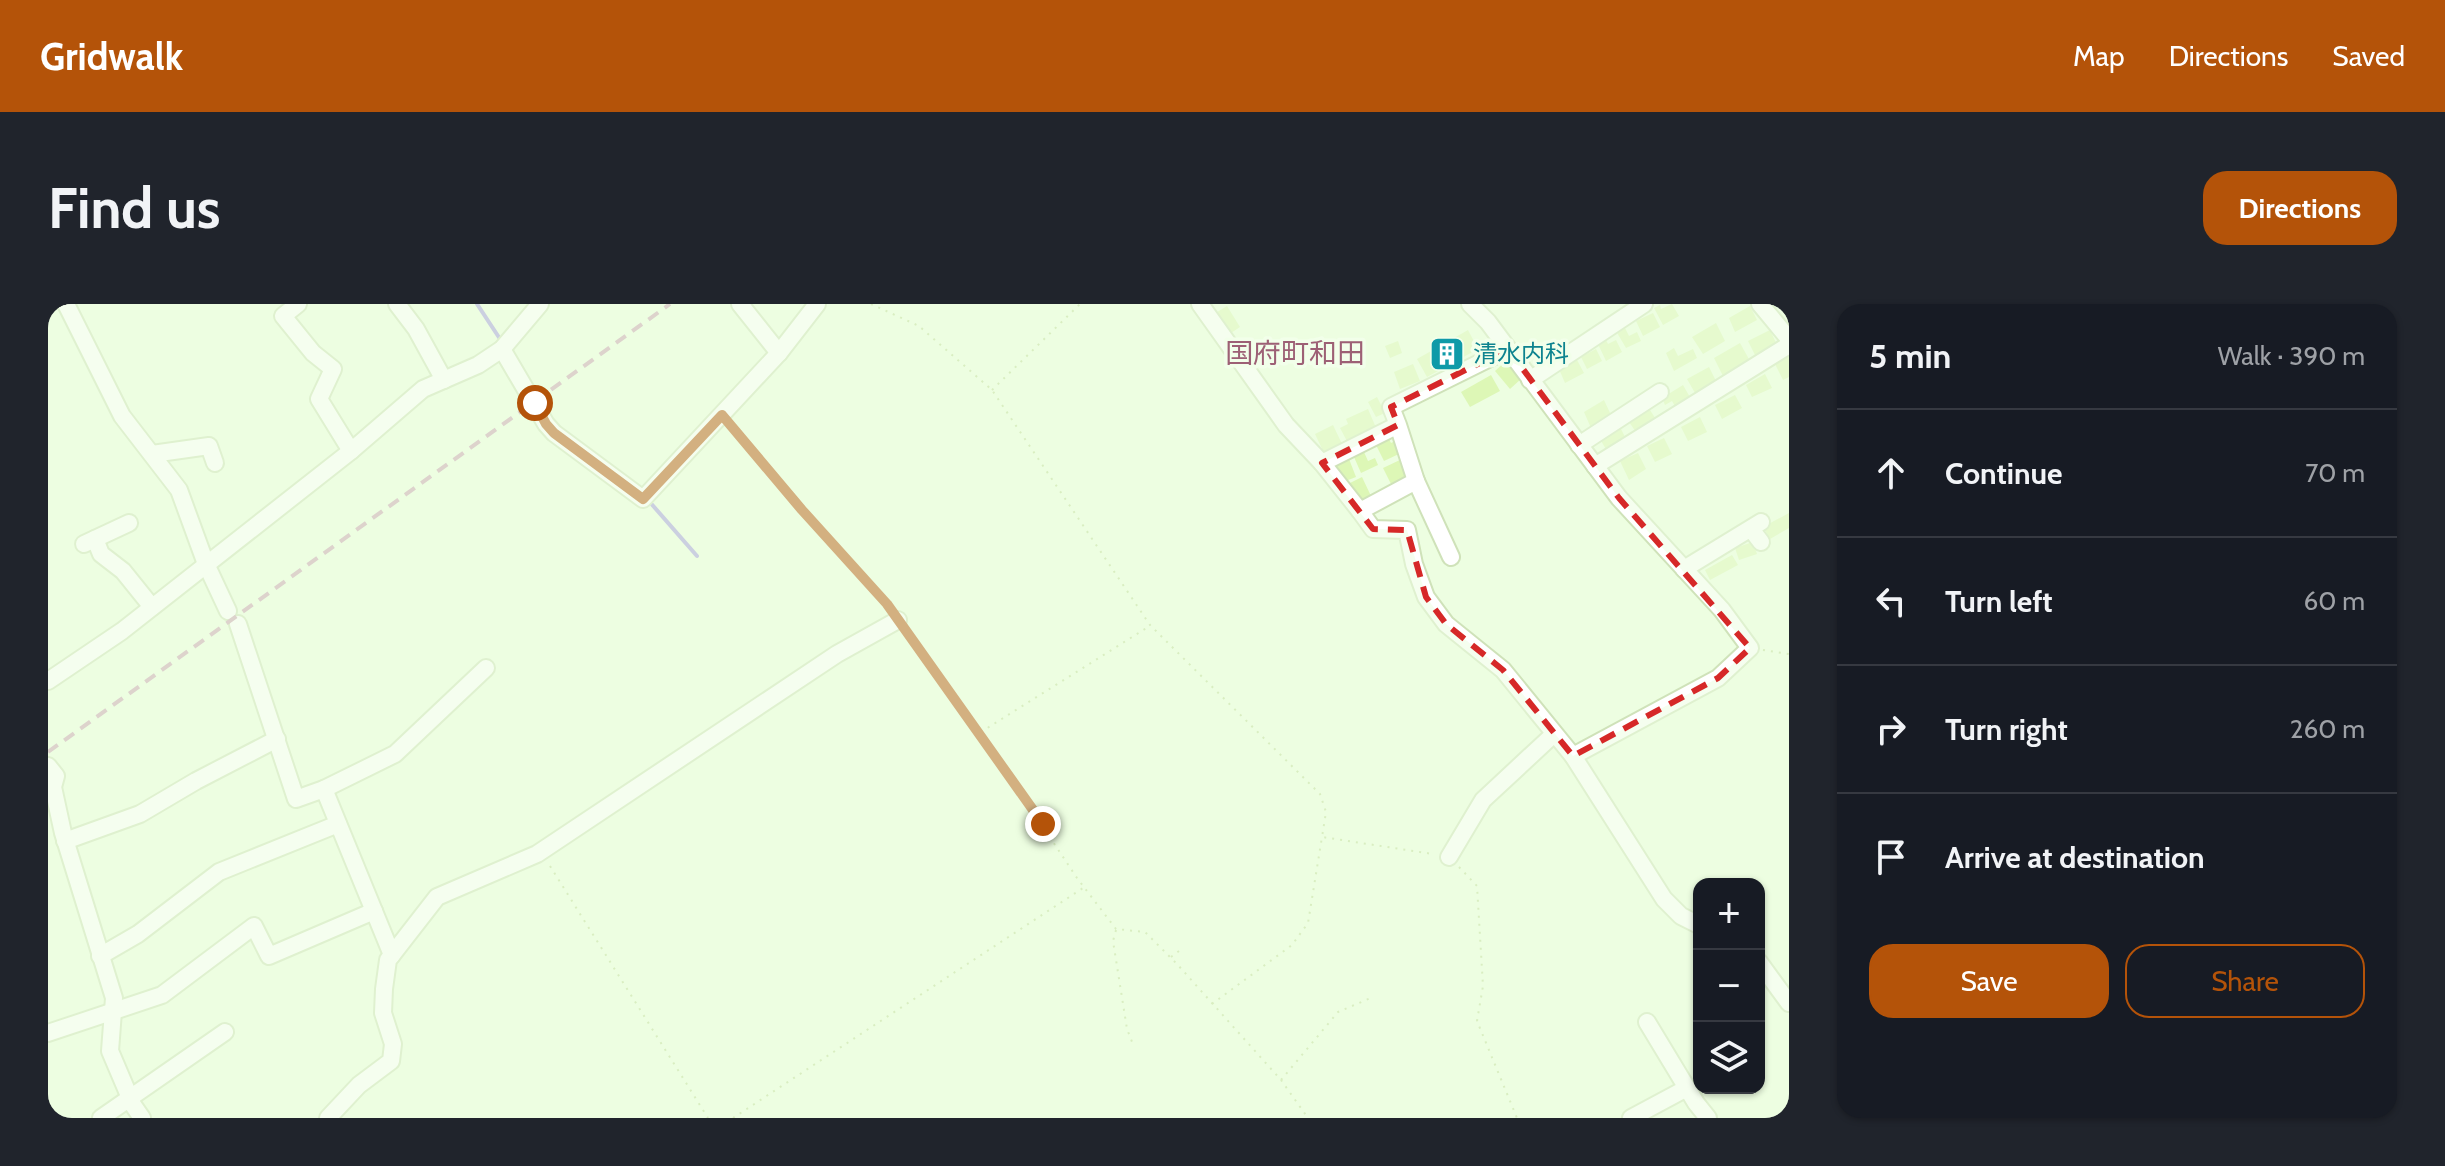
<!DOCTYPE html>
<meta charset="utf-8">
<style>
body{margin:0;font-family:Cabin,"Noto Sans JP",sans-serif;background:#20242c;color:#f1f3f6}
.controls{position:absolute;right:24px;bottom:24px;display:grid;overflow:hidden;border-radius:16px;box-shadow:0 2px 6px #0004}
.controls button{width:72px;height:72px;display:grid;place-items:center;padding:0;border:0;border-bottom:2px solid #363941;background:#171b24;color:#f1f3f6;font:40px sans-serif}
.stop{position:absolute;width:24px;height:24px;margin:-18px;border:6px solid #b45309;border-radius:50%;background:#fff}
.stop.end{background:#b45309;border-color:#fff;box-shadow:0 2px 8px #0008}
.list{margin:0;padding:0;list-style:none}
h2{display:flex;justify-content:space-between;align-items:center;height:104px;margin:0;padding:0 32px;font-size:34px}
h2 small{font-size:26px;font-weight:400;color:#9ea1a6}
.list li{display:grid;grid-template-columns:52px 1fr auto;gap:24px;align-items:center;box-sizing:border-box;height:128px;padding:0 32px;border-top:2px solid #363941}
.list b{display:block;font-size:30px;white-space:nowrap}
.list em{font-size:26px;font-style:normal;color:#9ea1a6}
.actions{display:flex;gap:16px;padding:24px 32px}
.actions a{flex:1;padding:18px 0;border:2px solid #b45309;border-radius:24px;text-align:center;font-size:28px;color:#b45309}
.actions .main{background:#b45309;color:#fff}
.icon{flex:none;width:44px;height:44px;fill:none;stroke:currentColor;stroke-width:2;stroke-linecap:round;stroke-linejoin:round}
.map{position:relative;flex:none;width:1741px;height:814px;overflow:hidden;border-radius:24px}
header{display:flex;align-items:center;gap:48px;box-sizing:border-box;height:112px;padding:0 40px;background:#b45309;color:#fff}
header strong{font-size:38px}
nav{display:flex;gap:44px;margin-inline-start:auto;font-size:28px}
.intro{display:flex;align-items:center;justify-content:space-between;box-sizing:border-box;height:192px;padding:0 48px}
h1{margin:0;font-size:56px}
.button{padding:20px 36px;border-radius:24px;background:#b45309;color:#fff;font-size:28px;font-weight:700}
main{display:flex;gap:48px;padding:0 48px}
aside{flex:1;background:#171b24;border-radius:24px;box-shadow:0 2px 6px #0004}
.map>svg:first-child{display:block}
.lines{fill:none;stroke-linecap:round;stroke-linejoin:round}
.stream{stroke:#a399dd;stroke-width:4}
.building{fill:#ddf7b6}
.minor-casing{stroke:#cfe2b9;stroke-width:20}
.path{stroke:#c2dc99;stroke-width:2;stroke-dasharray:2 6;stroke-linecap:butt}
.minor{stroke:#fff;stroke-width:16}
.rail{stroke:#c99fb2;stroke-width:4;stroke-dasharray:12 8;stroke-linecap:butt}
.route{stroke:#b45309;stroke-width:10}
.marked{fill:none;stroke:#d62828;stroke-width:6;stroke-dasharray:16 10;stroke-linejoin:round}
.labels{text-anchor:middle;stroke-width:7;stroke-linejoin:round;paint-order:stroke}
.culture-label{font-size:24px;fill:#0d838f;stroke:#f2ffea;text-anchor:start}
.quarter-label{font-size:28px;fill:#9d6075;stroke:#f2ffea}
</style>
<header>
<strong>Gridwalk</strong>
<nav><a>Map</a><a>Directions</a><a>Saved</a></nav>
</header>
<div class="intro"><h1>Find us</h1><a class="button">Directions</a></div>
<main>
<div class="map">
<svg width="1741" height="814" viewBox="0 0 1741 814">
<rect width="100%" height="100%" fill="#edfee1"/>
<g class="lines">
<g class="stream">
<path d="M 429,0 L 454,38"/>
<path d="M 600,196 L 649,252"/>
</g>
</g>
<g class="building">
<path d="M 1624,0 L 1631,12 L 1615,21 L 1606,4 L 1612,1 L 1613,5 Z"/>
<path d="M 1179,2 L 1192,23 L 1180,31 L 1166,10 Z"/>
<path d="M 1702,2 L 1709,16 L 1687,28 L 1681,14 Z"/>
<path d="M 1605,9 L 1612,23 L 1595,32 L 1588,17 Z"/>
<path d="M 1668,19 L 1677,37 L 1655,50 L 1644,33 Z"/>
<path d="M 1577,24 L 1581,32 L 1589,28 L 1593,37 L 1578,44 L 1568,27 Z"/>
<path d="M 1420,26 L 1430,45 L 1379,73 L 1369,55 Z"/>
<path d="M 1722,26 L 1729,41 L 1708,53 L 1700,37 Z"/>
<path d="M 1558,36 L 1560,40 L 1568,36 L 1574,48 L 1558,57 L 1550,40 Z"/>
<path d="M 1350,37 L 1354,49 L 1342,54 L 1337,42 Z"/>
<path d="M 1692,39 L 1702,57 L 1675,72 L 1666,54 Z"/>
<path d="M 1626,44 L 1630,52 L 1645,45 L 1649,54 L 1626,67 L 1618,49 Z"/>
<path d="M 1548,45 L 1554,57 L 1539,65 L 1533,53 Z"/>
<path d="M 1741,52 L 1741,73 L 1735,76 L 1727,60 Z"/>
<path d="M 1529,56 L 1536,69 L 1517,79 L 1511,65 Z"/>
<path d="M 1458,57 L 1473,75 L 1462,85 L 1447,67 Z"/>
<path d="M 1365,60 L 1372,77 L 1352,85 L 1346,68 Z"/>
<path d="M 1661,63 L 1668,77 L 1647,89 L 1639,75 Z"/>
<path d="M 1717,70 L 1724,84 L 1704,93 L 1698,81 Z"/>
<path d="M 1443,71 L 1452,87 L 1422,103 L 1413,88 Z"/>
<path d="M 1635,81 L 1643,95 L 1628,104 L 1624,97 L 1617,101 L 1614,94 Z"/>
<path d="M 1687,91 L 1694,104 L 1674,115 L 1667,101 Z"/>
<path d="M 1329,93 L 1337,109 L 1328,113 L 1320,98 Z"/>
<path d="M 1556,96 L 1563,111 L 1543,124 L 1536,108 Z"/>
<path d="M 1320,105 L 1329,126 L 1300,139 L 1292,124 L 1300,120 L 1298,115 Z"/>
<path d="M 1602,106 L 1609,117 L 1588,128 L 1581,118 Z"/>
<path d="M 1652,113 L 1659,128 L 1640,137 L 1633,123 Z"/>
<path d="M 1285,121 L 1295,142 L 1277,151 L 1267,130 Z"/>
<path d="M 1572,123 L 1578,135 L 1559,147 L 1552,135 Z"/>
<path d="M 1340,133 L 1343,139 L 1347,137 L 1353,149 L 1336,157 L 1327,139 Z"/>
<path d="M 1616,134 L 1624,150 L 1607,158 L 1599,142 Z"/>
<path d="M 1316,148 L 1320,157 L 1327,154 L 1330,161 L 1313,169 L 1306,153 Z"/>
<path d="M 1590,149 L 1598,165 L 1581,176 L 1572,157 Z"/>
<path d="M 1301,155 L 1308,173 L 1295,178 L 1288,161 Z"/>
<path d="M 1354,155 L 1358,164 L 1355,166 L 1359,174 L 1344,182 L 1335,164 Z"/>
<path d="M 1314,173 L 1323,192 L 1311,197 L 1300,180 Z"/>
<path d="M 1741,209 L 1741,224 L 1722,235 L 1715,223 Z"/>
<path d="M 1705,238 L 1709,250 L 1691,256 L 1687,244 Z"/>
<path d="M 1684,251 L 1690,261 L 1662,276 L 1657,266 Z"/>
</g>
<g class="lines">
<g class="minor-casing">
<g id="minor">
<path d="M 18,0 L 74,112 L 131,186 L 158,260 L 180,307"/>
<path d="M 250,0 L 235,12 L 265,49 L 285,65 L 271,95 L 303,147"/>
<path d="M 349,0 L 368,25 L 396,76"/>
<path d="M 692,0 L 731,49 L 769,0"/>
<path d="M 1152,0 L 1238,121 L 1274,159"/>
<path d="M 1422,0 L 1440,18 L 1571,194 L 1674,306 L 1702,344 L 1670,374 L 1525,452"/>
<path d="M 1712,0 L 1741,35"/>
<path d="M 454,45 L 498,120 L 506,129 L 595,195 L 731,49"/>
<path d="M 1482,76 L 1596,0"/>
<path d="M 1350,121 L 1368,177 L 1312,207 L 1274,159 L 1350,121 L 1343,103 L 1460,45"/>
<path d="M 1531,141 L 1612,88"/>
<path d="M 104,150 L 161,142 L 167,159"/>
<path d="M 1547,162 L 1741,41"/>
<path d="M 1368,177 L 1403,253"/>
<path d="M 1312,207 L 1325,225 L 1359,226 L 1366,260 L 1378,293 L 1398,320 L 1455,366 L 1525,452 L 1616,595 L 1633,612 L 1651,621"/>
<path d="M 1703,225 L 1713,238"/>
<path d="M 47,235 L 53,250 L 75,267 L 104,303"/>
<path d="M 36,240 L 81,219"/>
<path d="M 1636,265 L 1713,218"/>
<path d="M 190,320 L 248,495 L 276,485 L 344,651"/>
<path d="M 0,377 L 74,327 L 303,147 L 375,85 L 430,61 L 454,45 L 492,0"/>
<path d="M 0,462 L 8,472 L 5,483 L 15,529 L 66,694 L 62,747 L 85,801 L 94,814"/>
<path d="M 276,485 L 347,450 L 438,364"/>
<path d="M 17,537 L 92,510 L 148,477 L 229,435"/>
<path d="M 1401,553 L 1435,496 L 1506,430"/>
<path d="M 52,652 L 90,630 L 171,568 L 290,520"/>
<path d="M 1711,658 L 1741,699"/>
<path d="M 1599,718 L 1648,799 L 1660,814"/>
<path d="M 0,729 L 114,691 L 206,622 L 221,652 L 326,607"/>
<path d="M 53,814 L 177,728"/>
<path d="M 280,814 L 311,781 L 343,757 L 345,740 L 335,709 L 336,685 L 340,656 L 389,593 L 489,550 L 789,350 L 850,316"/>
<path d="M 1583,814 L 1639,784"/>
</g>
</g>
<g class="path">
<path d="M 823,0 L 871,22 L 944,86 L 1102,321 L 1272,490 L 1278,508 L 1274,533"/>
<path d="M 944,86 L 1032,0"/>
<path d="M 684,122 L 842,304"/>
<path d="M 860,329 L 932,428 L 1029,574 L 1068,625 L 1097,628 L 1129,660 L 1233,776 L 1260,814"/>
<path d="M 1715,346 L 1741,350"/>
<path d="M 933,428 L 1100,323"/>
<path d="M 502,562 L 660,814"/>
<path d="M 1411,563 L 1429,582 L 1435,682 L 1429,717 L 1469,814"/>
<path d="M 1068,626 L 1065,637 L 1079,725 L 1086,743"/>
<path d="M 1123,653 L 1131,647"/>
<path d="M 1164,700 L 1244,641 L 1260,619 L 1274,533 L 1385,550"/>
<path d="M 1233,776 L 1290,708 L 1325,693"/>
<path d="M 685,814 L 1035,584"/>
</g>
<use href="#minor" class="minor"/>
<path class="rail" d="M 0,448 L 622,0"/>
</g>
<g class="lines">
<path class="route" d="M 487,99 L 498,120 L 506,129 L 595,195 L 674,111 L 754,206 L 839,300 L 995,520"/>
</g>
<path d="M0 0H1741V814H0ZM 1460,45 L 1571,194 L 1702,344 L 1670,374 L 1525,452 L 1455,366 L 1398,320 L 1378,293 L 1359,226 L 1325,225 L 1274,159 L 1350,121 L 1343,103 Z" fill="#edfee1" fill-opacity=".55" fill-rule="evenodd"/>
<path class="marked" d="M 1460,45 L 1571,194 L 1702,344 L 1670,374 L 1525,452 L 1455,366 L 1398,320 L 1378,293 L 1359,226 L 1325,225 L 1274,159 L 1350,121 L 1343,103 Z"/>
<defs>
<g id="building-square" transform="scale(1.8)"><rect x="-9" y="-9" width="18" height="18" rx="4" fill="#0f9aa8" stroke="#f2ffea"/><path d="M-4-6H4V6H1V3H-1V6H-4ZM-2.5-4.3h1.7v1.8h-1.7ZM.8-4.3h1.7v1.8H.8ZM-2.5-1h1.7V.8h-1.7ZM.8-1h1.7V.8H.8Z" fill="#fff"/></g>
</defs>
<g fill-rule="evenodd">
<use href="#building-square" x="1399" y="50"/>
</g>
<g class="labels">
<g class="culture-label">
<text x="1425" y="58">清水内科</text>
</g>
<g class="quarter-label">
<text x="1247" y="59">国府町和田</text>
</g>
</g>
</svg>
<div class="controls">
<button>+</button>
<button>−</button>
<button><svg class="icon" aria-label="layers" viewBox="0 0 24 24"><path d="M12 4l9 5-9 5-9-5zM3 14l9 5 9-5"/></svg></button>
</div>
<div class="stop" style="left:487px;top:99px"></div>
<div class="stop end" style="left:995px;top:520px"></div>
</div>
<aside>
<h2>5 min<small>Walk · 390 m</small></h2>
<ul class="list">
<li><svg class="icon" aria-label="ahead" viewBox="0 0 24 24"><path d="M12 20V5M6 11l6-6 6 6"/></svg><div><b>Continue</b></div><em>70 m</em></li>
<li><svg class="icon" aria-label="left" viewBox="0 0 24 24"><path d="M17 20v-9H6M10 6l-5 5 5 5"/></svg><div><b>Turn left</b></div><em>60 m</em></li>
<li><svg class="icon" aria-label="right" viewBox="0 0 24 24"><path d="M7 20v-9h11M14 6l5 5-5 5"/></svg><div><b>Turn right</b></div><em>260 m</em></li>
<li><svg class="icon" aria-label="arrive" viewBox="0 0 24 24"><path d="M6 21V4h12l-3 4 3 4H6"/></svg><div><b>Arrive at destination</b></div></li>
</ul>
<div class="actions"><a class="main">Save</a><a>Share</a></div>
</aside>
</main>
